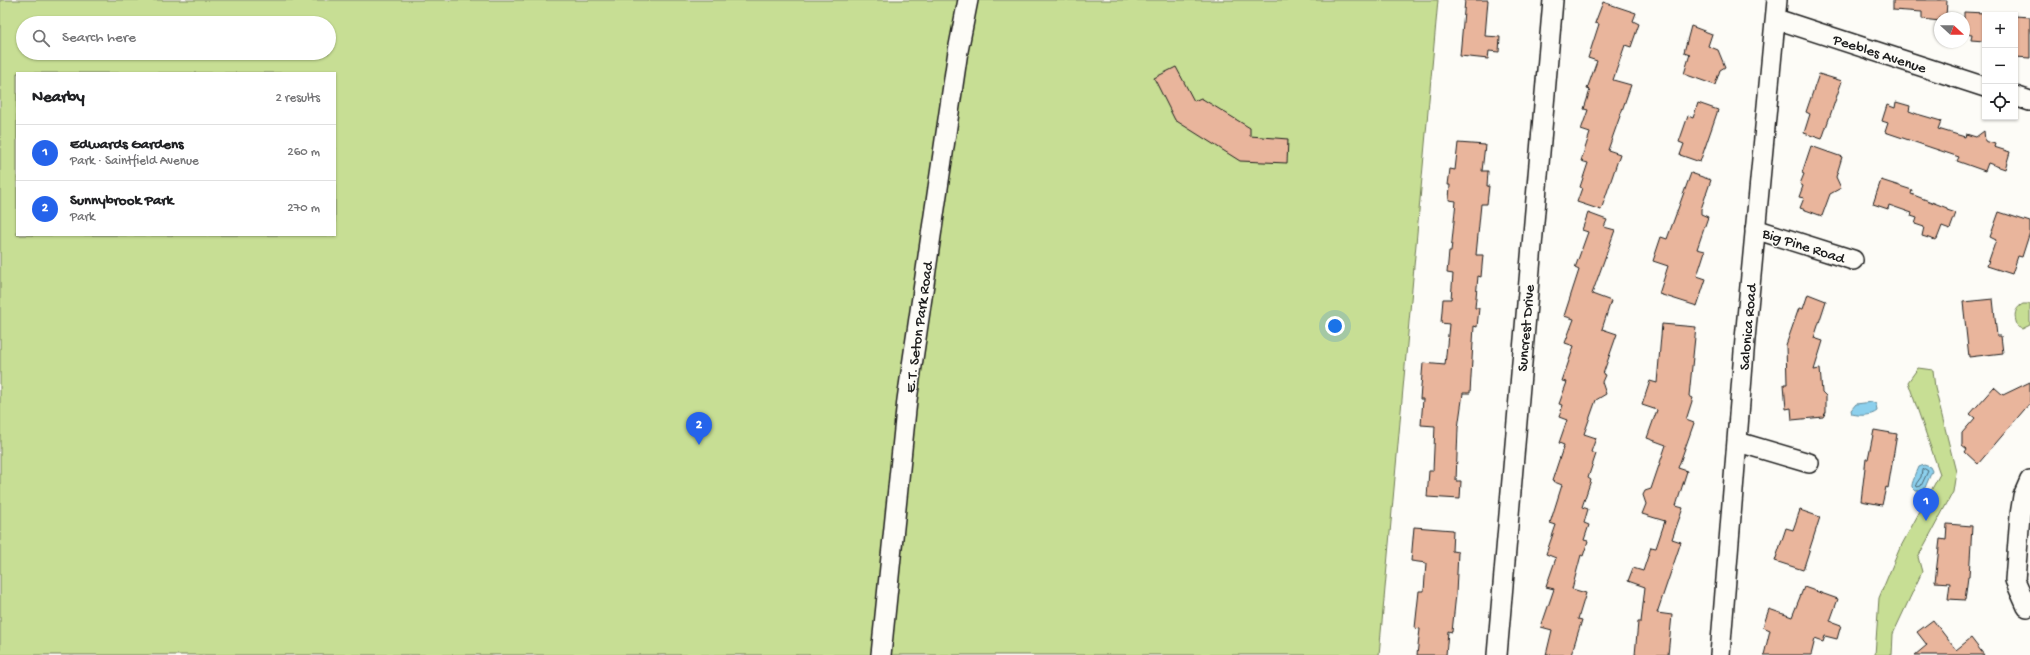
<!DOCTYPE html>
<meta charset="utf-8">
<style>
body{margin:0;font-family:"Gochi Hand",sans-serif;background:#f2f2f2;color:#202124}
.controls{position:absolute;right:12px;top:12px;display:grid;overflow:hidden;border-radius:0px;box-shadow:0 1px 3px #0004}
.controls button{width:36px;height:36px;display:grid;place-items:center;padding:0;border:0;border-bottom:1px solid #e0e0e0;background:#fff;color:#202124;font:20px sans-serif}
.compass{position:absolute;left:1934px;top:12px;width:36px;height:36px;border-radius:50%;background:#fff;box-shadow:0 1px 3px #0004;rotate:111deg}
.you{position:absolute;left:1335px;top:326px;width:14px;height:14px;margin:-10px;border:3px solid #fff;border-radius:50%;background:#1a73e8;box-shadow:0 0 0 6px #1a73e833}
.badge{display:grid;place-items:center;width:26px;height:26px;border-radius:50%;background:#2563eb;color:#fff;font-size:13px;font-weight:700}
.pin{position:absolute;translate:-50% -33px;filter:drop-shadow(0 1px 2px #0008)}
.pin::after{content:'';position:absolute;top:21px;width:14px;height:12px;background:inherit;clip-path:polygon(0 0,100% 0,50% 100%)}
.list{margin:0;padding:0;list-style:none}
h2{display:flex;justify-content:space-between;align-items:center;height:52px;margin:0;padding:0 16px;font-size:17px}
h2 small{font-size:13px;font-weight:400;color:#757577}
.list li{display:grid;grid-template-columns:26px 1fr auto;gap:12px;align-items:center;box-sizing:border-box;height:56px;padding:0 16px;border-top:1px solid #e0e0e0}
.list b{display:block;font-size:15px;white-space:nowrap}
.list p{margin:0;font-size:13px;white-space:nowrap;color:#757577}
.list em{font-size:13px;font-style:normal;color:#757577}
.icon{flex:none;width:22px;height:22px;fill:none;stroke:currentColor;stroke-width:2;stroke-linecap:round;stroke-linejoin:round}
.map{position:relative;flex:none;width:2030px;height:655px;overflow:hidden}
.search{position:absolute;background:#fff;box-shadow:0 1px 3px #0004;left:16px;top:16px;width:320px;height:44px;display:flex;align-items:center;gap:10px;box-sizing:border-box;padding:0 14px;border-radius:22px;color:#757577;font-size:15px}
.panel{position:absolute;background:#fff;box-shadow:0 1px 3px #0004;left:16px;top:72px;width:320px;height:164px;border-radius:0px}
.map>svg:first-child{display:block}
.green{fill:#c7de94;stroke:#727d58;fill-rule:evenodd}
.water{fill:#8cd0ed;stroke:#5f8899}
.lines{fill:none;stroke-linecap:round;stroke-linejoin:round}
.shore{stroke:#496470;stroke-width:1}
.building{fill:#e9b59c;stroke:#1c1c1c}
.minor-casing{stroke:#1c1c1c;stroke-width:22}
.minor{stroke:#fdfcf7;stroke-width:19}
.labels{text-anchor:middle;stroke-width:3;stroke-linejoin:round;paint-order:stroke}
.street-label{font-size:15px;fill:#1c1c1c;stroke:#fdfcf7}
</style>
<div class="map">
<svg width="2030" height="655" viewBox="0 0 2030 655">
<rect width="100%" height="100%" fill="#fdfcf7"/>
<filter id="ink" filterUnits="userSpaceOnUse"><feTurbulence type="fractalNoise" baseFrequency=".025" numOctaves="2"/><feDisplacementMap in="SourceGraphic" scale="8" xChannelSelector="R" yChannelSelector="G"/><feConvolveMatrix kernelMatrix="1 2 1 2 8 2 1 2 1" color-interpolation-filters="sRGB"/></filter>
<g filter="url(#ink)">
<g class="green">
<path d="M 0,0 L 1438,0 L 1379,655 L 0,655 ZM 23,23 L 329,23 L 329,53 L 23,53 ZM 17,73 L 335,73 L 335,235 L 17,235 Z"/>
<path d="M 2023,304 L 2030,304 L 2030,325 L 2022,329 L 2018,327 C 2014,318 2013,309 2023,304 Z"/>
<path d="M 1918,368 L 1933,370 L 1935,388 L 1956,472 L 1953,492 L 1918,557 L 1922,572 L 1893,634 L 1892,655 L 1875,655 L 1879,598 L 1899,550 L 1940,474 L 1908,382 Z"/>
</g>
<g class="water">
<path d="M 1872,402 L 1876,404 L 1877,411 C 1871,416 1860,416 1852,414 L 1851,410 L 1856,404 Z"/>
<path d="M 1924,465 L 1930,467 L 1932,471 L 1924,490 L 1916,491 L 1912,487 C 1911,484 1917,472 1919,467 Z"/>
</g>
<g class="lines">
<path class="shore" d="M 1925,469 L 1928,471 L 1921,486 L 1917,487 L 1916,484 L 1921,477 L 1922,470 Z"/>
</g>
<g class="building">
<path d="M 1465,0 L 1488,0 L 1485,36 L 1500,37 L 1499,52 L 1489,51 L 1488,59 L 1460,56 Z"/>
<path d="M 1893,0 L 1947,0 L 1946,18 L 1940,18 L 1940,21 L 1922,19 L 1922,12 L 1893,10 Z"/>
<path d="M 1603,2 L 1636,13 L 1633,21 L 1639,24 L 1631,47 L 1625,45 L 1613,80 L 1631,85 L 1608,150 L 1620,154 L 1601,210 L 1577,202 L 1582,188 L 1580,187 L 1588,163 L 1581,161 L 1590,133 L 1581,130 L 1588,110 L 1584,109 L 1590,90 L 1587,89 L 1597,61 L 1588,58 L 1599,24 L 1595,23 Z"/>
<path d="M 1964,12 L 1985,13 L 1984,41 L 1971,40 L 1972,34 L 1964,33 Z"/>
<path d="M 2015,16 L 2030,17 L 2030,58 L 2015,57 Z"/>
<path d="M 1691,26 L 1712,34 L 1708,46 L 1718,50 L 1725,67 L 1720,70 L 1715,85 L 1684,74 L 1690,54 L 1684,52 Z"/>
<path d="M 1176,67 L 1194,101 L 1201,98 L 1250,128 L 1250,136 L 1288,139 L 1287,163 L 1240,161 L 1175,120 L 1154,78 Z"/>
<path d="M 1819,74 L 1842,81 L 1822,139 L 1804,133 L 1810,114 L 1806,112 Z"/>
<path d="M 1896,102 L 1910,106 L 1909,111 L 1917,114 L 1941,121 L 1938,129 L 1965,137 L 1966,134 L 1976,137 L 1984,131 L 1985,141 L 1995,144 L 1994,147 L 2010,152 L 2005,169 L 1988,163 L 1985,171 L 1957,161 L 1959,157 L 1885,132 L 1888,123 L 1882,121 L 1887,105 L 1895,108 Z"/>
<path d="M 1698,103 L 1718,110 L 1700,162 L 1680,155 L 1684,144 L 1679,142 L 1688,116 L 1693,118 Z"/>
<path d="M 1458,143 L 1485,145 L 1482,171 L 1488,171 L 1487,186 L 1489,186 L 1487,204 L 1481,204 L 1476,255 L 1483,255 L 1481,277 L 1478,276 L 1475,308 L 1479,308 L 1477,327 L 1474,326 L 1470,393 L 1463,393 L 1458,428 L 1456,481 L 1461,481 L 1460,499 L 1427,497 L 1429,471 L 1433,471 L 1435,426 L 1421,425 L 1423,399 L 1420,399 L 1423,363 L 1445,365 L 1449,324 L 1441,323 L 1443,299 L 1451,299 L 1453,274 L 1447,273 L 1449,252 L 1451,252 L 1456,201 L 1449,200 L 1450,185 L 1448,185 L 1450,169 L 1455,170 Z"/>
<path d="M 1811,146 L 1842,157 L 1836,177 L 1841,188 L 1830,194 L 1822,216 L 1800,208 L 1804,198 L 1799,197 L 1803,186 L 1800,184 L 1804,174 L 1802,173 Z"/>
<path d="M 1691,173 L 1711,180 L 1701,209 L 1701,214 L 1708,217 L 1697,249 L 1705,251 L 1697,276 L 1706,279 L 1697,306 L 1659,294 L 1668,266 L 1653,261 L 1661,237 L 1667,239 Z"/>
<path d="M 1881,180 L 1912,190 L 1911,194 L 1947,208 L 1947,210 L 1956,213 L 1950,229 L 1942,226 L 1937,239 L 1935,240 L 1922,236 L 1924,227 L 1915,224 L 1917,218 L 1911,216 L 1912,213 L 1889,205 L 1888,209 L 1873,204 Z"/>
<path d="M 1999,212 L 2030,222 L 2030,232 L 2022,257 L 2018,256 L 2012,274 L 1987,266 L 1996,240 L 1990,237 Z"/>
<path d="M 1588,213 L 1607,220 L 1604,227 L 1615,230 L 1592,294 L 1611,301 L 1602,329 L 1617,334 L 1603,374 L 1605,375 L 1602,382 L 1606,394 L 1596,400 L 1584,434 L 1596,438 L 1591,452 L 1596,454 L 1588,478 L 1591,480 L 1582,507 L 1588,509 L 1584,523 L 1589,525 L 1584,540 L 1588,541 L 1583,556 L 1581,555 L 1572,589 L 1586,593 L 1578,619 L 1582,620 L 1571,655 L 1546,655 L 1552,630 L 1541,627 L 1554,589 L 1546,587 L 1556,558 L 1546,554 L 1556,525 L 1550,523 L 1562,485 L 1552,481 L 1564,445 L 1559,443 L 1567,420 L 1559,417 L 1563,405 L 1559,404 L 1567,382 L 1562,381 L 1574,346 L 1565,343 L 1574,319 L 1564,316 L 1579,270 L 1575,268 L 1588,232 L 1582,230 Z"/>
<path d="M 1808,294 L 1826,301 L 1814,338 L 1823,341 L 1814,370 L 1820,369 L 1822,392 L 1826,396 L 1826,412 L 1823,417 L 1792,420 L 1791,408 L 1786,409 L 1784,384 L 1787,384 L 1786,345 L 1799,308 L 1803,309 Z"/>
<path d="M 1993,299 L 1997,336 L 2001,336 L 2003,353 L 1969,357 L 1963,302 Z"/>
<path d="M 1662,324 L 1696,327 L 1689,396 L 1693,398 L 1686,420 L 1694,423 L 1678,468 L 1687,471 L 1676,506 L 1683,508 L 1672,539 L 1681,542 L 1657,613 L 1672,615 L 1668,655 L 1635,655 L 1638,622 L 1641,622 L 1645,587 L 1628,581 L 1633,568 L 1643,571 L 1651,547 L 1656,548 L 1665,521 L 1642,514 L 1646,504 L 1643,495 L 1645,491 L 1651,489 L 1666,445 L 1647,438 L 1657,410 L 1642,405 L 1650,381 L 1657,383 Z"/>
<path d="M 2030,382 L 2030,403 L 1978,464 L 1965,452 L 1967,449 L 1962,445 L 1962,433 L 1975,418 L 1970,414 L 1994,387 L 2003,395 Z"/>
<path d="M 1874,430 L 1897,434 L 1888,488 L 1886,487 L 1882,505 L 1861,501 L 1866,459 L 1868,459 Z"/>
<path d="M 1800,510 L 1820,517 L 1803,570 L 1775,561 L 1786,528 L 1793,530 Z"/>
<path d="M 1947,524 L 1972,526 L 1969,577 L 1968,577 L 1965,600 L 1948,599 L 1950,583 L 1935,582 L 1940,539 L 1946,540 Z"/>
<path d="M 1414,527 L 1453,530 L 1452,551 L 1458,552 L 1456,594 L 1452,632 L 1448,631 L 1446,655 L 1417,655 L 1420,629 L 1415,628 L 1419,591 L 1424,591 L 1426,563 L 1411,561 Z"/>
<path d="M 1804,587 L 1838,599 L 1830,621 L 1841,625 L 1837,639 L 1825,636 L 1823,642 L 1815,639 L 1811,655 L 1764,655 L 1770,630 L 1763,627 L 1769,609 L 1792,617 Z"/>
<path d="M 1933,620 L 1956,650 L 1971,638 L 1984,655 L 1915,655 L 1927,645 L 1917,632 Z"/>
</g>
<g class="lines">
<g class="minor-casing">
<g id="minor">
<path d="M 1776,19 L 1985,87"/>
<path d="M 2015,96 L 2030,101"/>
<path d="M 1755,229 L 1853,260"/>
<path d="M 1738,442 L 1809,463"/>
<path d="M 2027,607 L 2015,580 L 2020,515 L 2023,496 L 2030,480"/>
<path d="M 881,655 L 907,400 L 958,51 L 968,0"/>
<path d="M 1497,655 L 1553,0"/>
<path d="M 1720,655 L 1745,339 L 1777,0"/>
</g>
</g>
<use href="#minor" class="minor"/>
</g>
</g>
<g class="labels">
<g class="street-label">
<text transform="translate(1880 53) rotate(18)" y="5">Peebles Avenue</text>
<text transform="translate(1804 245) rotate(18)" y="5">Big Pine Road</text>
<text transform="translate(918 327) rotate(-82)" y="5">E.T. Seton Park Road</text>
<text transform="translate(1747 327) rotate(-85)" y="5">Salonica Road</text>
<text transform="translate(1525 328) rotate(-85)" y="5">Suncrest Drive</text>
</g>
</g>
</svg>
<div class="controls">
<button>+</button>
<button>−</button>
<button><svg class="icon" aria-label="locate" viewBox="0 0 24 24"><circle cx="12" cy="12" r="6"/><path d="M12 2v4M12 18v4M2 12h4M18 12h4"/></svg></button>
</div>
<svg class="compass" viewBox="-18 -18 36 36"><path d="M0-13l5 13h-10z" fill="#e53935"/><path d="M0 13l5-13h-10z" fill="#757577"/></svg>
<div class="you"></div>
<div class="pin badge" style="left:1926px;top:521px">1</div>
<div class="pin badge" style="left:699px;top:445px">2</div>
<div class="search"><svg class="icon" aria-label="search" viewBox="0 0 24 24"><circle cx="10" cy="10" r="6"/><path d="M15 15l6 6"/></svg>Search here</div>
<section class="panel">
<h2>Nearby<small>2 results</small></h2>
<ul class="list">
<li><span class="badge">1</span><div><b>Edwards Gardens</b><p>Park · Saintfield Avenue</p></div><em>260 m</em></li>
<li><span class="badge">2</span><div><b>Sunnybrook Park</b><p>Park</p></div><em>270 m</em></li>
</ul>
</section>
</div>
